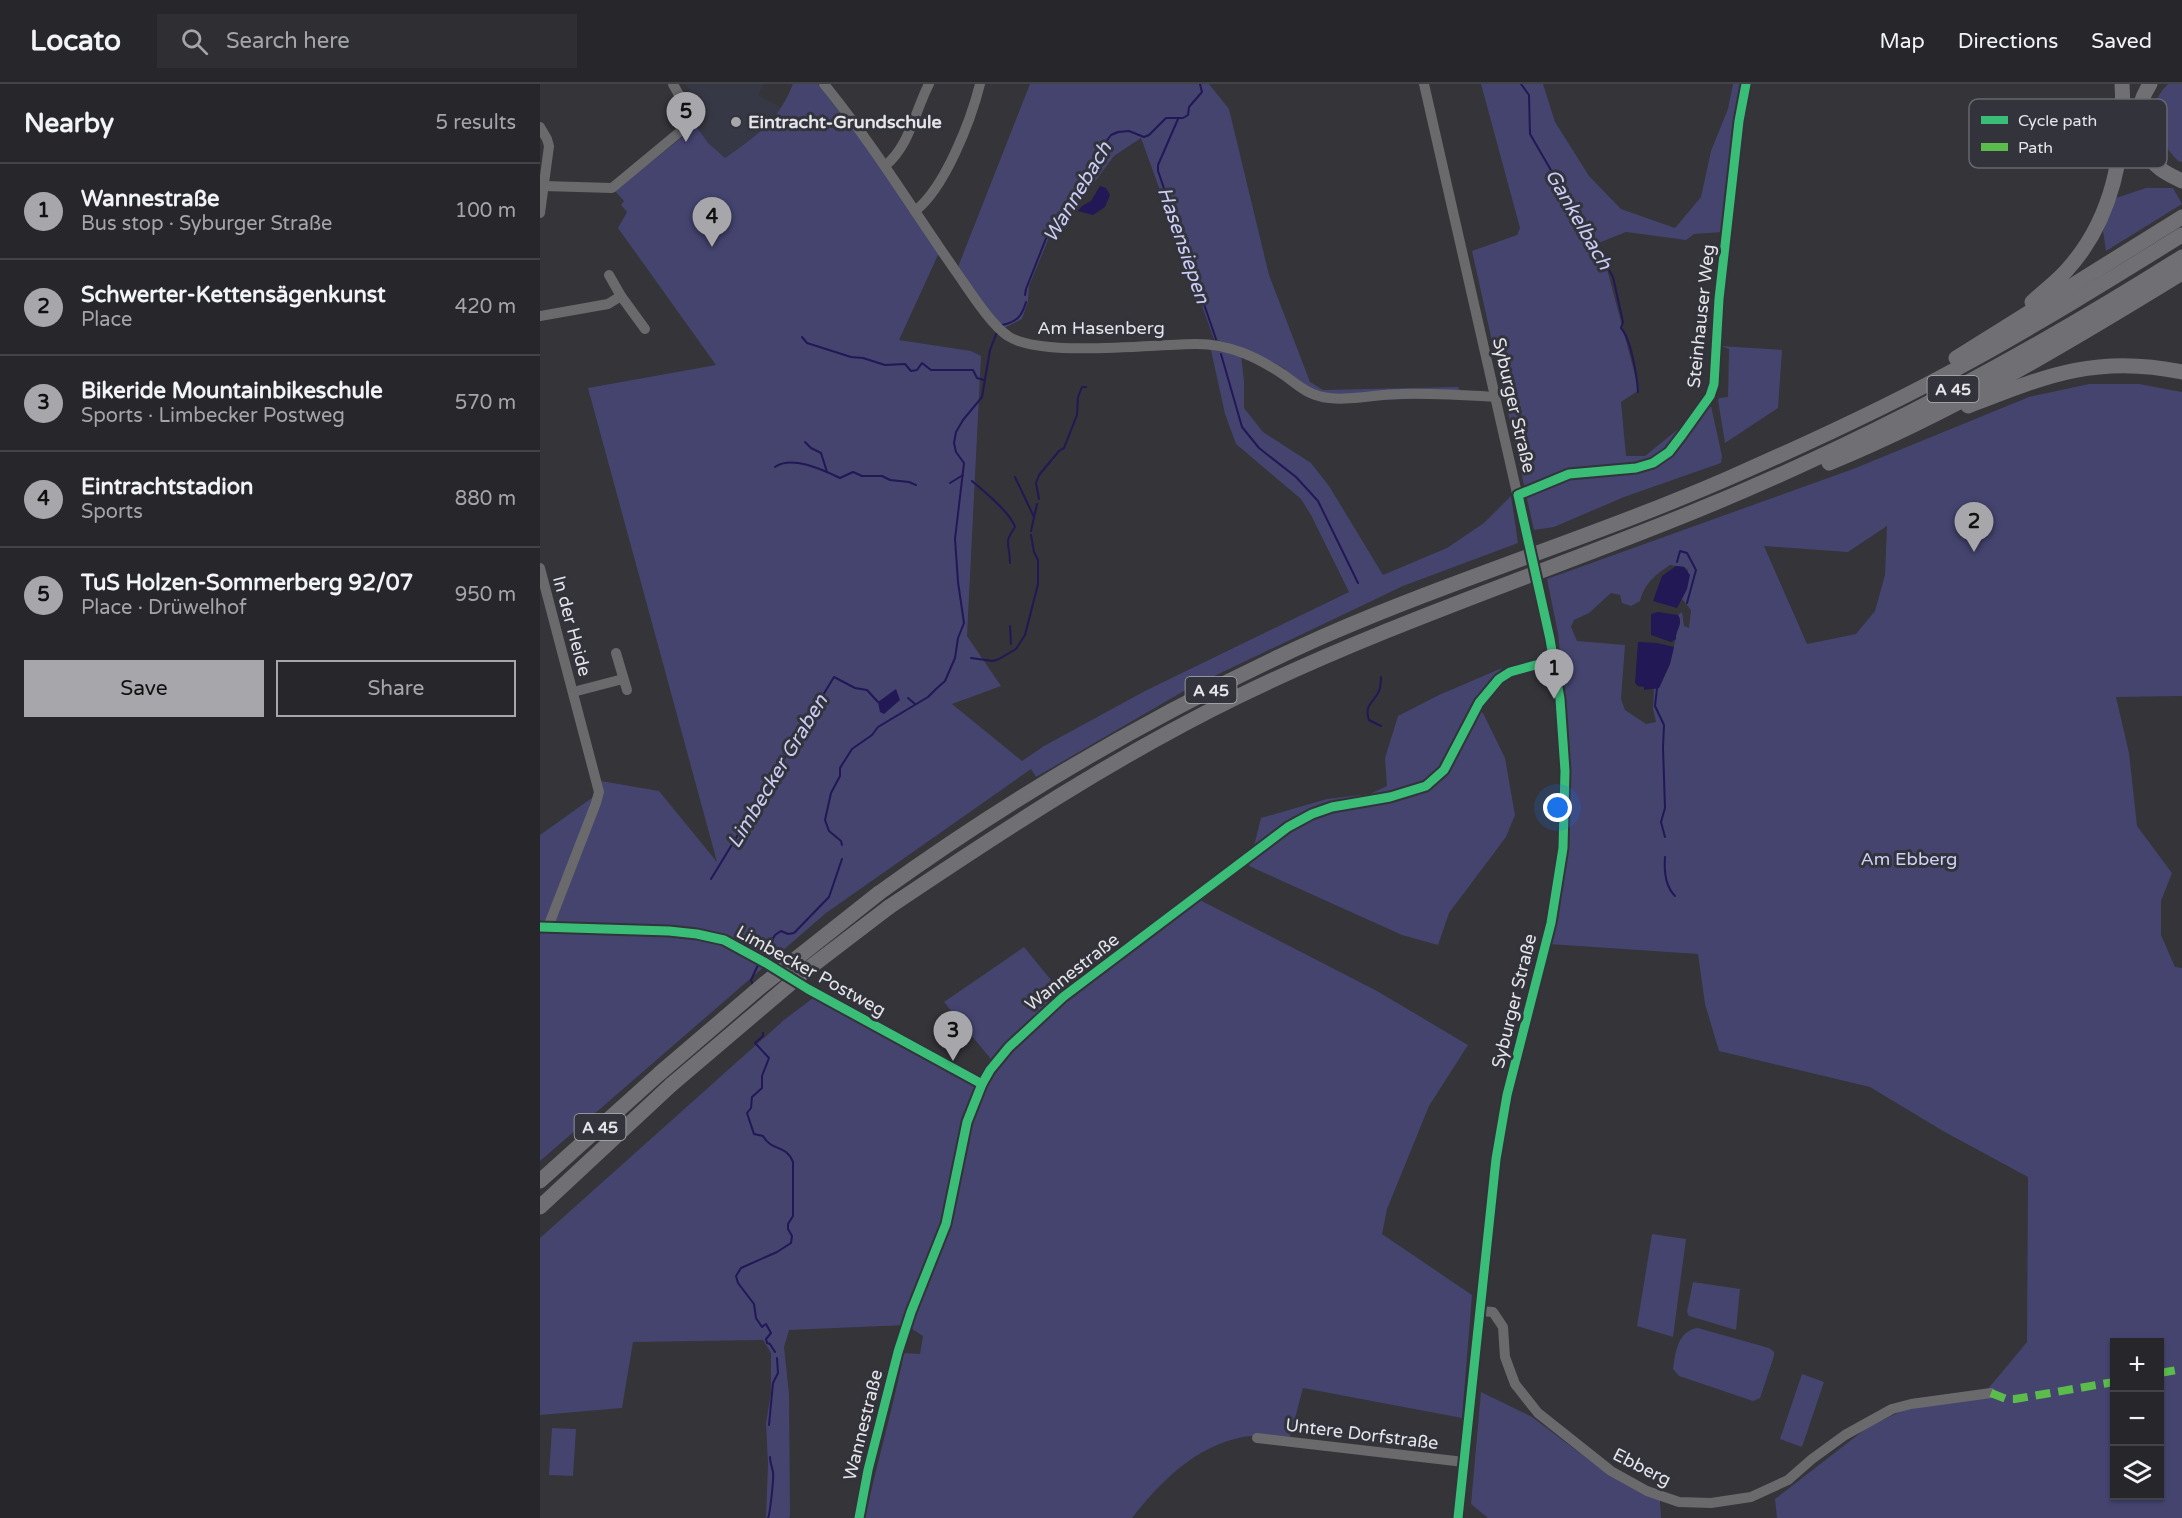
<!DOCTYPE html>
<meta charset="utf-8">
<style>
body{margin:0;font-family:"Varela Round",sans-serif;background:#2f2f33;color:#f1f3f6}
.controls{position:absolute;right:18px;bottom:18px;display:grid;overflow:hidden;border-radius:0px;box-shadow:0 2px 4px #0004}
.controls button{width:54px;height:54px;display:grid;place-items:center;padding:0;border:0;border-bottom:2px solid #434447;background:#27272b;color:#f1f3f6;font:30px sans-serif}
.you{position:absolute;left:1018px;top:724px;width:21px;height:21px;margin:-15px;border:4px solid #fff;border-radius:50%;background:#1a73e8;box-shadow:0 0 0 9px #1a73e833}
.badge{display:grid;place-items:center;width:39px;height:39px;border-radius:50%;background:#a6a6ab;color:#111;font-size:20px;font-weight:700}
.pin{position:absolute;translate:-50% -50px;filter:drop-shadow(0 2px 3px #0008)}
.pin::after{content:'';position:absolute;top:32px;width:21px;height:18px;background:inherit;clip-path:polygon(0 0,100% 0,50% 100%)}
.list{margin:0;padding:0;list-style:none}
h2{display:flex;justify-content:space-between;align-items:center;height:78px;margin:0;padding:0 24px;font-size:26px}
h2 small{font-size:20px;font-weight:400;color:#a4a5a9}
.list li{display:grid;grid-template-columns:39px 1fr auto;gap:18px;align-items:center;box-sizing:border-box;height:96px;padding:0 24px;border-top:2px solid #434447}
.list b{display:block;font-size:22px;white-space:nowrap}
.list p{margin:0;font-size:20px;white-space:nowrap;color:#a4a5a9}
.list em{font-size:20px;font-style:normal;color:#a4a5a9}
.actions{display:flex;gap:12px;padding:18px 24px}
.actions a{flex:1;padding:14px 0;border:2px solid #a6a6ab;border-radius:0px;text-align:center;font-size:21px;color:#a6a6ab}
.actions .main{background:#a6a6ab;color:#111}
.icon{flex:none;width:33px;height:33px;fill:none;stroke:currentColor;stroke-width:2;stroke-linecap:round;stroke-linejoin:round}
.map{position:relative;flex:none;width:1642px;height:1434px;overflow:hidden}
header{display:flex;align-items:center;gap:36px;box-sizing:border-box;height:84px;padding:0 30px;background:#27272b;border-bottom:2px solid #434447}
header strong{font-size:28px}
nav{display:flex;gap:33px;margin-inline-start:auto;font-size:21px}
.search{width:420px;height:54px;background:#2f2f33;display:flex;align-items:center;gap:15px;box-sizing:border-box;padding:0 21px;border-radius:0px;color:#a4a5a9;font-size:22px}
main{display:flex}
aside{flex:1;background:#27272b}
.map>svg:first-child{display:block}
.built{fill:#373845}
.green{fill:#44446f;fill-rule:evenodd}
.water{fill:#221856}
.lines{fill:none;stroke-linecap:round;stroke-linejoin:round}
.stream{stroke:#221856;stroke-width:2}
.minor{stroke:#6a6a6c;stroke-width:10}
.highway{stroke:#707074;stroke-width:15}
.minor-bridge{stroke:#6a6a6c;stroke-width:10}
.highway-bridge{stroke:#707074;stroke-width:15}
.quiet{stroke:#5cbc4b;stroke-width:8;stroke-dasharray:15 8;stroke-linecap:butt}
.cycleway-casing{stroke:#32333b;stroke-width:13}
.cycleway{stroke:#3abd76;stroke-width:9}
.poi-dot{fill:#a6a6ab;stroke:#32333b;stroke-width:2}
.labels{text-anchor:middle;stroke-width:6;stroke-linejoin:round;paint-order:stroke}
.shield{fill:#32333b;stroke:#afafb5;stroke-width:1.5}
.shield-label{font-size:16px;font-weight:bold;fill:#e4e4e9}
.poi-label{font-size:18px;font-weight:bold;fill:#e4e4e9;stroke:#32333b;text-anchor:start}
.street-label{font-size:18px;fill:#e4e4e9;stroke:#32333b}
.park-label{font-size:18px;fill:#ced1fb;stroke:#32333b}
.water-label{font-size:20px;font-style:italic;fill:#c9ccf6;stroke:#32333b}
.key{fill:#32333b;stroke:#67686f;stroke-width:1.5}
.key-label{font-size:16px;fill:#e4e4e9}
</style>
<header>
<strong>Locato</strong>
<div class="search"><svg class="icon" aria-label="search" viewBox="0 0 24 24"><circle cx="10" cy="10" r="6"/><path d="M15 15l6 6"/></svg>Search here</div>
<nav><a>Map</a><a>Directions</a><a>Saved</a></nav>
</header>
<main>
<aside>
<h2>Nearby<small>5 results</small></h2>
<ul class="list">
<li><span class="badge">1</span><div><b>Wannestraße</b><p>Bus stop · Syburger Straße</p></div><em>100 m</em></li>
<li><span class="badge">2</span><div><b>Schwerter-Kettensägenkunst</b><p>Place</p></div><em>420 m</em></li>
<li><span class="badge">3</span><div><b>Bikeride Mountainbikeschule</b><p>Sports · Limbecker Postweg</p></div><em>570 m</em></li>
<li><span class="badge">4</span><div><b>Eintrachtstadion</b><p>Sports</p></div><em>880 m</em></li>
<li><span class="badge">5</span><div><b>TuS Holzen-Sommerberg 92/07</b><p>Place · Drüwelhof</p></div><em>950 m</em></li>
</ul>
<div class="actions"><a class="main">Save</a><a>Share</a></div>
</aside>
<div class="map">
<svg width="1642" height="1434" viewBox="0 0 1642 1434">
<rect width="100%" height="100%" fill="#343439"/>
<path class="built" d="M 145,0 L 224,0 L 218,11 L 242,24 L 225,45 L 185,74 L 168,59 L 156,42 L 166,34 L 163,30 L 167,26 Z"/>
<g class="green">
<path d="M 253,0 L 278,0 L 418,183 L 490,0 L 669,0 L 689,25 L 729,191 L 770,298 L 783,306 L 918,303 L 925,315 L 869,315 L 783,319 L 764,312 L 754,303 L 745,285 L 712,267 L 674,255 L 601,54 L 574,72 L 533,127 L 510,151 L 489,202 L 488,217 L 482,235 L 464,244 L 398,171 L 359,256 L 431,267 L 441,272 L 427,552 L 461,602 L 412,620 L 482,677 L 504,662 L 605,607 L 809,508 L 771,431 L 761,415 L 696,360 L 685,330 L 671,266 L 701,271 L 704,297 L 704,324 L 723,348 L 771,379 L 789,402 L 843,491 L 907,464 L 944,439 L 971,412 L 978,459 L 863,502 L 649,604 L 496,693 L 491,685 L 286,829 L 0,1077 L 0,751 L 63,706 L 61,697 L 119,707 L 177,778 L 48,304 L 176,281 L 78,144 L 87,128 L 81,121 L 84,117 L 75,107 L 156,42 L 168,59 L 185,74 C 217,51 238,38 253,0 Z"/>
<path d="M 941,0 L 1003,0 L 1015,38 L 1049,92 L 1081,125 L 1135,144 L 1161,113 L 1171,67 L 1188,25 L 1193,0 L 1202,0 L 1183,148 L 1154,150 L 1146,156 L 1086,148 L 1056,160 L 1067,185 L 1099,306 L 1081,318 L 1086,372 L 1105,372 L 1137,346 L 1162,332 L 1171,322 L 1182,372 L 1181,379 L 1084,413 L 1014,443 L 994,446 L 932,167 L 977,151 L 980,144 Z"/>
<path d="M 1628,0 L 1642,0 L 1642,78 L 1638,77 C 1615,52 1600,29 1628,0 Z"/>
<path d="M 1606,104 L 1633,104 L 1642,120 L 1566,167 L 1563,147 L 1576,114 Z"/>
<path d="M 1181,262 L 1242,266 L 1238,324 L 1185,359 L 1178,316 L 1179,314 L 1188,313 L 1189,265 Z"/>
<path d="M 1549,300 L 1599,300 L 1642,308 L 1642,612 L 1576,613 L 1589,669 L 1597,742 L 1632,789 L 1621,817 L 1621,851 L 1635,883 L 1642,884 L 1642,1434 L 1237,1434 L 1235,1415 L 1328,1343 L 1368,1324 L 1447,1306 L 1487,1258 L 1488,1093 L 1403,1047 L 1330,1003 L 1179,967 L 1165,920 L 1158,870 L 1009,860 L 1025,764 L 1025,621 L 1018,549 L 1007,495 L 1313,385 L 1489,313 ZM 1347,442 L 1345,491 L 1335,527 L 1316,550 L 1267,560 L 1224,462 L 1308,468 ZM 1130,481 L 1144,483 L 1148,486 L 1147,505 L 1142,515 L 1151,526 L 1149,544 L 1144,542 L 1142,528 L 1138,531 L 1140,535 L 1130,580 L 1119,604 L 1114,605 L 1113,625 L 1116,638 L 1106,640 L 1085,626 L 1081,615 L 1085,561 L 1037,557 L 1031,543 L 1034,536 L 1049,529 L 1071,509 L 1080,511 L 1082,519 L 1091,522 L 1100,517 C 1104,500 1116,490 1130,481 ZM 1574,1258 L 1620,1258 L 1620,1412 L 1574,1412 Z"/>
<path d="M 962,584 L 933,625 L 943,629 L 965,674 L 975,731 L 966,753 L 909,829 L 898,861 L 862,851 L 709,782 L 721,734 L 787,715 L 830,710 L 847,702 L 845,674 L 858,632 L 899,611 Z"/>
<path d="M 650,811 L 837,907 L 928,961 L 889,1022 L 847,1125 L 842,1150 L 932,1211 L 922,1334 L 763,1304 L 750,1353 C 735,1353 717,1350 703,1353 C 656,1362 621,1397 592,1434 L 325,1434 C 337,1379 353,1324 364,1269 L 380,1270 L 383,1252 L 366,1241 L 249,1246 L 244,1263 L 249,1310 L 250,1432 L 249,1434 L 226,1434 L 228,1380 L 226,1339 L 231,1309 L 231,1269 L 223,1256 L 93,1258 L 82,1324 L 0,1331 L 0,1154 L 244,936 L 277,911 L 442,1000 L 451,986 L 450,974 L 404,918 L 484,863 L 524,912 Z"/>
<path d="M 1112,1150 L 1146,1155 L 1133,1253 L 1097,1242 Z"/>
<path d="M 1153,1198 L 1200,1205 L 1196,1246 L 1149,1232 L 1147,1228 Z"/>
<path d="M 1158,1244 L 1229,1264 L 1234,1268 L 1234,1272 L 1220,1314 L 1213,1317 L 1139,1292 L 1133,1285 C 1135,1269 1138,1246 1158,1244 Z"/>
<path d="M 1262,1290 L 1284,1298 L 1262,1363 L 1240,1355 Z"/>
<path d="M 941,1308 L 992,1333 L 1065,1388 L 1120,1416 L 1121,1434 L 948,1434 L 931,1420 Z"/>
<path d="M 12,1344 L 36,1345 L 33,1392 L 9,1391 Z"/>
</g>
<g class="water">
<path d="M 560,102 L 566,104 L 570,111 L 565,123 L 553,131 L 538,127 L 542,122 L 551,117 Z"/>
<path d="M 1136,482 L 1144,483 L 1150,491 L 1147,505 L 1137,524 L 1113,517 L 1122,492 Z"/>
<path d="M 1118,528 L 1138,531 C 1144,541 1135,546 1136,555 L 1131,558 L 1111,551 L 1111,530 Z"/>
<path d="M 1098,558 L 1117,559 L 1134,563 L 1130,580 L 1119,604 L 1104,606 L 1104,603 L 1098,602 L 1095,599 Z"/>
<path d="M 356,605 L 360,616 L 344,630 L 340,628 L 338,618 Z"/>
</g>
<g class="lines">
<g class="stream">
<path d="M 981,0 L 989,11 L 990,50 L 1073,193 L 1083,238 L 1081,244 C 1091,255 1097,292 1098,308"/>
<path d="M 638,35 L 618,81 L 618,87 L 676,255"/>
<path d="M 485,211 L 486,205 L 511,142 L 532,123 L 554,88 L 563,70 L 565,59 L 571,51 L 578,48 L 589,47 L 604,53 L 609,51 L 626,34 L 643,34 L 648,31 L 649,23 L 662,8 L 660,0"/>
<path d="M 462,241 C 477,238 482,232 486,218"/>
<path d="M 262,253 L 267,259 L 311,273 L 323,274 L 345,281 L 365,280 L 371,287 L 377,286 L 382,279 L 391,286 L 433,286 L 437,294 L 444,296"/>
<path d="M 681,270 L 702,343 L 719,364 L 756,393 L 778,417 L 818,499"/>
<path d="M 265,358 L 271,364 L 281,369 L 287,388"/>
<path d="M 235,383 C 252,371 283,386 300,394 L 313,388 L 322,392 L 342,392 L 350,396 L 369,398 L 376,401"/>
<path d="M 475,393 L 494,433"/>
<path d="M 432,397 C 444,407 470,428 475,443 C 472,448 468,452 468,458 C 468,464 470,470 470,479"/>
<path d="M 410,399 L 423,391"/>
<path d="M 499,415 L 496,399 L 499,391 L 519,367 L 524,364 L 537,331 L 538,313 L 542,303 L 546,303"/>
<path d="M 491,447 L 497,420"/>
<path d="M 1137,478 L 1140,467 L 1147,469 L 1156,486 L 1147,519"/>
<path d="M 470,542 L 471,560"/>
<path d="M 431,574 L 453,577 L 459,575 L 476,565 L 485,551 L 498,500 L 498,476 L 494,468 L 491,451"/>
<path d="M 841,593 C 841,596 841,600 840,604 C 837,617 823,619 829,636 L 841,642"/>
<path d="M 1117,604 L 1115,622 L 1124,641 L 1123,664 L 1125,724 L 1121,738 L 1125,753"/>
<path d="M 368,614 L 375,620"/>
<path d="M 302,761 L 301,757 L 289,747 L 285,736 L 291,709 L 300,692 L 300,684 L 312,665 L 332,651 L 338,643 L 388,613 L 396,605 L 405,597 L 415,574 L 418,554 L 424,539 L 418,498 L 415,455 L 424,379 L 416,368 L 414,359 L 416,348 L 423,336 L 442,313 L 450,266 L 457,248"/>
<path d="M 1125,773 C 1124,786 1125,802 1135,812"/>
<path d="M 171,795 L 294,593 L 315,604 L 327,606 L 338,618"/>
<path d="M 223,872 L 235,851 L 241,847 L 248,850 L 254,849 L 289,813 L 302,775"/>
<path d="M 213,902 L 211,896 L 219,879"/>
<path d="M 223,949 L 223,952 L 215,959 L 229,974 L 222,992 L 222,1004 L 212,1013 L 211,1024 L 207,1029 L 214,1050 L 223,1052 C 232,1068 246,1060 253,1078 L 253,1132 L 248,1140 L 248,1145 L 252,1152 L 251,1159 L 237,1168 L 201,1184 L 196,1192 L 198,1199 L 214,1220 L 216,1234 L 222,1243 L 226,1240 L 231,1249 L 226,1255 L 227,1259 L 230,1260 L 235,1268"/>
<path d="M 229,1341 L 233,1299 L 238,1289 L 237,1274"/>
<path d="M 228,1434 C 230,1430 234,1394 233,1388 C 232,1383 230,1378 230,1373"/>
</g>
<g class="minor">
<path d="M 284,0 C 333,60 373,126 417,189 C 429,206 451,241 468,252 C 500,274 614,260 656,260 C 690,260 717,273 744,291 C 755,299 766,309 779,312 C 804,319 834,310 860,310 C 892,309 923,311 955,313"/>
<path d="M 884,0 L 984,440"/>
<path d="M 0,43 L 7,55 L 9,62 L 0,129"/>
<path d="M 345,82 C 370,61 375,27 389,0"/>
<path d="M 3,102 L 72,104 L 142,46 L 149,34 L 145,22 L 133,0"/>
<path d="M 375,127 C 405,104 431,36 440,0"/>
<path d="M 69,191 L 81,212 L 105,245"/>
<path d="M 0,232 L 68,220 L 81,212"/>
<path d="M 978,411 L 1029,390 L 1096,384 L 1113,379 L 1129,368 L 1142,351 L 1170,312 L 1174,300 L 1179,215 L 1199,37 L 1206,0"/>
<path d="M 0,484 L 59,708 L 56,719 L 8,843"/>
<path d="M 76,569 L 87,606"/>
<path d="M 33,608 L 83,595"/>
<path d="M 0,843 L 129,847 L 157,850 L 184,856 L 226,879 L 268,905 L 442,1000"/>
<path d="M 940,1227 L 953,1228 L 963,1243 L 965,1273 L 975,1300 L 998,1329 L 1071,1387 L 1107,1407 L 1139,1418 L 1171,1419 L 1211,1413 L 1248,1396 L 1272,1375 L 1305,1351 L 1352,1325 L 1371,1320 L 1451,1309"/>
<path d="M 717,1354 L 924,1378"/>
<path d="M 319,1434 L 328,1386 L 358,1268 L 371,1228 L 406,1140 L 427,1038 L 442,1000 L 450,986 L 469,963 L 523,913 L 748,743 L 772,730 L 792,723 L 850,713 L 886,702 L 904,686 L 939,619 L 959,595 L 970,588 L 1014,576"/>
<path d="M 918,1434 C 926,1361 934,1288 941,1215 C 947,1157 951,1099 962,1042 C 976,960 1005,882 1018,800 C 1031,710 1025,620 1005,531"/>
</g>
<g class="highway">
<path d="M 1610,0 C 1593,26 1594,61 1617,82 C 1624,89 1634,93 1642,97"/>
<path d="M 1492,218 C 1503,208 1516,198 1526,187 C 1573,136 1586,66 1582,0"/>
<path d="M 1416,274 L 1642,133"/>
<path d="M 1428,322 C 1505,292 1557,270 1642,288"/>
<path d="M 1289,379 C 1413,328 1528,259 1642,189"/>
<path d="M 339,809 C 479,708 627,622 784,552 C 917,494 1056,452 1189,394 C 1269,359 1350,322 1427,279 C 1500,239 1571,195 1642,151"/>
<path d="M 349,823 C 462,747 576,672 699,612 C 841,543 991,493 1138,434 C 1314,364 1482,274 1642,173"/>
<path d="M 0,1097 L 120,989"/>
<path d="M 0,1123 L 131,1001"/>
</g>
<path class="minor-bridge" d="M 984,440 L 1005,531"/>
<g class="highway-bridge">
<path d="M 120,989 L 224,900 L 339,809"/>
<path d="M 131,1001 L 264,888 L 349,823"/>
</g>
<g class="quiet">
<path d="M 1620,1289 L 1642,1285"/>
<path d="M 1451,1309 L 1466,1315 L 1475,1315 L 1574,1298"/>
</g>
<g class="cycleway-casing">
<g id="cycleway">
<path d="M 0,843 L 129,847 L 157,850 L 184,856 L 226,879 L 268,905 L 442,1000"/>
<path d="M 319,1434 L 328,1386 L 358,1268 L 371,1228 L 406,1140 L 427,1038 L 442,1000 L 450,986 L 469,963 L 523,913 L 748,743 L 772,730 L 792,723 L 850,713 L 886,702 L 904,686 L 939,619 L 959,595 L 970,588 L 1014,576"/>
<path d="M 918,1434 L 956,1075 L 967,1011 L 1011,839 L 1023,764 L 1025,687 L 1020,615 L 1010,555 L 978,411 L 1029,390 L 1096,384 L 1113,379 L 1129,368 L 1142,351 L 1170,312 L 1174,300 L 1179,215 L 1199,37 L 1206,0"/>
</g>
</g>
<use href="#cycleway" class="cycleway"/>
</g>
<circle class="poi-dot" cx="196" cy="38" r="6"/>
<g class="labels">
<g class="shield">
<rect x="1387.5" y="292" width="51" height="26" rx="4.5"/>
<rect x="645.5" y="593" width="51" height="26" rx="4.5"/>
<rect x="34.5" y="1030" width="51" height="26" rx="4.5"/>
</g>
<g class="shield-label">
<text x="1413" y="311">A 45</text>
<text x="671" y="612">A 45</text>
<text x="60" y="1049">A 45</text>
</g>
<g class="poi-label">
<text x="208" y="44">Eintracht-Grundschule</text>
</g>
<g class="street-label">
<text transform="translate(1161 232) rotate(-84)" y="6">Steinhauser Weg</text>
<text x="561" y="250">Am Hasenberg</text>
<text transform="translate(974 321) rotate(77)" y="6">Syburger Straße</text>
<text transform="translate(32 542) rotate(75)" y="6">In der Heide</text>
<text transform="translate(271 887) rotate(29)" y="6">Limbecker Postweg</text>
<text transform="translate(532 888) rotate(-38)" y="6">Wannestraße</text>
<text transform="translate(974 917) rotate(-76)" y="6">Syburger Straße</text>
<text transform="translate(323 1341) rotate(-76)" y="6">Wannestraße</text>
<text transform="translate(822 1350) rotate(7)" y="6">Untere Dorfstraße</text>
<text transform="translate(1102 1383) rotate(27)" y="6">Ebberg</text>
</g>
<g class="park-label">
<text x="1369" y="781">Am Ebberg</text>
</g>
<g class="water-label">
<text transform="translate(537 108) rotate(-59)" y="7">Wannebach</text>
<text transform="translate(1039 135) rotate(60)" y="7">Gankelbach</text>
<text transform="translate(644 161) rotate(71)" y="7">Hasensiepen</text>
<text transform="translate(237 687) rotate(-59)" y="7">Limbecker Graben</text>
</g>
</g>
<rect x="1429" y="15" width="198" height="69" rx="9" class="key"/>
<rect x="1441" y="32" width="27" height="8" fill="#3abd76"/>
<rect x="1441" y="59" width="27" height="8" fill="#5cbc4b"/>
<g class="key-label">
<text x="1478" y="42">Cycle path</text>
<text x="1478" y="69">Path</text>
</g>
</svg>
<div class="controls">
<button>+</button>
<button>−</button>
<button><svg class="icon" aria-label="layers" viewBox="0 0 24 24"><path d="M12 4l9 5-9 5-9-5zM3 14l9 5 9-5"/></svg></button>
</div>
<div class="you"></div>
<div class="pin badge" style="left:1014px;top:615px">1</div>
<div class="pin badge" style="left:1434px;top:468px">2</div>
<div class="pin badge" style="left:413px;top:977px">3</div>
<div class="pin badge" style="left:172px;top:163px">4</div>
<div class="pin badge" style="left:146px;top:58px">5</div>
</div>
</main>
